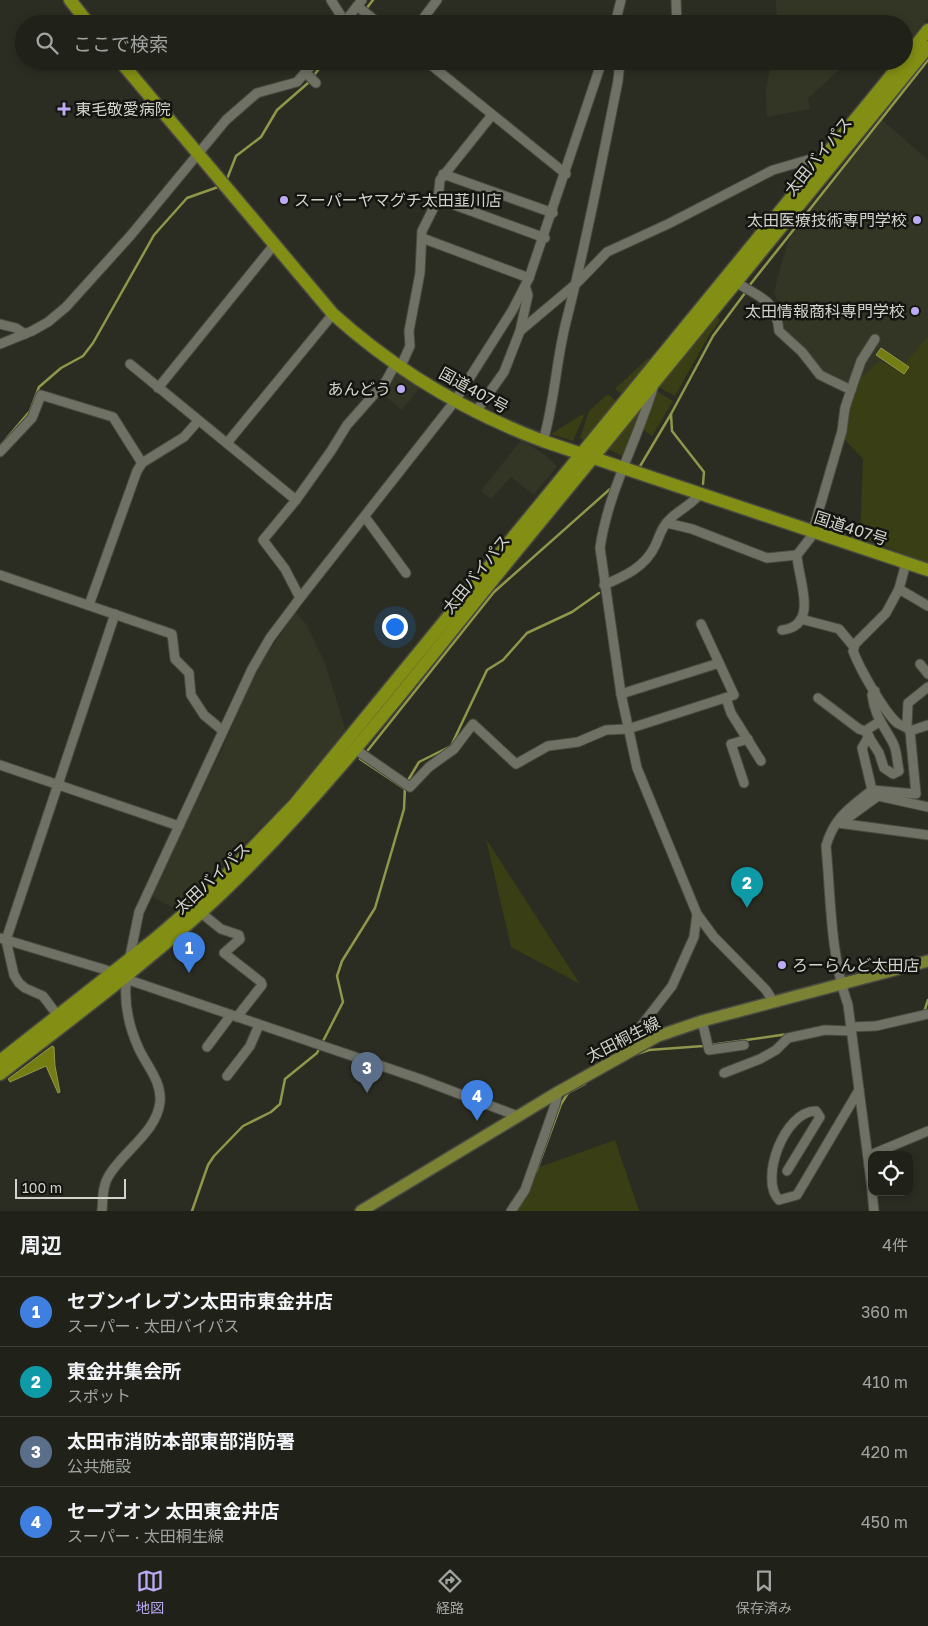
<!DOCTYPE html>
<html lang="ja">
<meta charset="utf-8">
<style>
body{margin:0;font-family:"Golos Text","Noto Sans JP",sans-serif;background:#2d2f27;color:#f1f3f6}
.controls{position:absolute;right:15px;bottom:15px;display:grid;overflow:hidden;border-radius:10px;box-shadow:0 2px 8px #0003}
.controls button{width:45px;height:45px;display:grid;place-items:center;padding:0;border:0;border-bottom:1px solid #3d3f39;background:#20221a;color:#f1f3f6;font:25px sans-serif}
.scale{position:absolute;left:15px;bottom:12px;width:111px;box-sizing:border-box;padding-left:5px;border:2px solid #d2d3cc;border-top:0;font-size:14px;line-height:18px;white-space:nowrap;color:#d2d3cc;-webkit-text-stroke:4px #141510;paint-order:stroke}
.you{position:absolute;left:394px;top:626px;width:18px;height:18px;margin:-12px;border:4px solid #fff;border-radius:50%;background:#1a73e8;box-shadow:0 0 0 8px #1a73e833}
.badge{display:grid;place-items:center;width:32px;height:32px;border-radius:50%;background:#bcaaf5;color:#fff;font-size:16px;font-weight:700}
.pin{position:absolute;translate:-50% -41px;filter:drop-shadow(0 1px 2px #0008)}
.pin::after{content:'';position:absolute;top:26px;width:18px;height:15px;background:inherit;clip-path:polygon(0 0,100% 0,50% 100%)}
.list{margin:0;padding:0;list-style:none}
h2{display:flex;justify-content:space-between;align-items:center;height:65px;margin:0;padding:0 20px;font-size:21px}
h2 small{font-size:16px;font-weight:400;color:#a2a4a2}
.list li{display:grid;grid-template-columns:32px 1fr auto;gap:15px;align-items:center;box-sizing:border-box;height:70px;padding:0 20px;border-top:1px solid #3d3f39}
.list b{display:block;font-size:19px;white-space:nowrap}
.list p{margin:0;font-size:16px;white-space:nowrap;color:#a2a4a2}
.list em{font-size:16px;font-style:normal;color:#a2a4a2}
.icon{flex:none;width:28px;height:28px;fill:none;stroke:currentColor;stroke-width:2;stroke-linecap:round;stroke-linejoin:round}
.map{position:relative;flex:none;width:928px;height:1211px;overflow:hidden}
.search{position:absolute;background:#20221a;box-shadow:0 2px 8px #0003;left:15px;right:15px;top:15px;height:55px;display:flex;align-items:center;gap:12px;box-sizing:border-box;padding:0 18px;border-radius:28px;color:#a2a4a2;font-size:19px}
.sheet{height:345px;background:#20221a}
nav{display:flex;justify-content:space-around;align-items:center;box-sizing:border-box;height:70px;border-top:1px solid #3d3f39;background:#20221a;font-size:14px;color:#a2a4a2}
nav a{display:grid;justify-items:center;gap:2px}
nav .on{color:#bcaaf5}
.map>svg:first-child{display:block}
.built{fill:#343625}
.green{fill:#3a3e14}
.water{fill:#747d12;stroke:#90974a}
.lines{fill:none;stroke-linecap:round;stroke-linejoin:round}
.stream{stroke:#90974a;stroke-width:2.5}
.minor-casing{stroke:#494a42;stroke-width:11}
.major-casing{stroke:#494a42;stroke-width:14}
.highway-casing{stroke:#494a42;stroke-width:15}
.minor{stroke:#6f7165;stroke-width:9}
.major{stroke:#7b8234;stroke-width:11}
.highway{stroke:#838e14;stroke-width:12}
.poi-dot{fill:#bcaaf5;stroke:#141510;stroke-width:2}
.labels{text-anchor:middle;stroke-width:5;stroke-linejoin:round;paint-order:stroke}
.poi-label{font-size:16px;fill:#d2d3cc;stroke:#141510;text-anchor:start}
.street-label{font-size:16px;fill:#d2d3cc;stroke:#141510}
</style>
<div class="map">
<svg width="928" height="1211" viewBox="0 0 928 1211">
<rect width="100%" height="100%" fill="#2b2d22"/>
<g class="built">
<path d="M 776,0 L 928,0 L 928,18 L 913,36 L 904,30 L 904,24 L 897,24 L 893,21 L 890,24 L 777,24 Z"/>
<path d="M 771,61 L 849,61 L 808,98 L 810,109 L 767,117 L 766,89 Z"/>
<path d="M 882,120 L 928,160 L 928,336 L 899,371 L 850,387 L 822,374 L 783,330 L 783,311 L 774,293 L 781,265 L 790,237 Z"/>
<path d="M 395,371 L 421,386 L 402,410 L 380,392 Z"/>
<path d="M 521,440 L 545,455 L 557,466 L 534,495 L 511,477 L 491,499 L 481,491 Z"/>
<path d="M 295,612 L 306,624 L 325,663 L 346,732 L 279,810 L 176,910 L 150,895 L 219,756 L 256,671 Z"/>
</g>
<g class="green">
<path d="M 715,315 L 720,320 L 709,335 L 675,396 L 658,387 Z"/>
<path d="M 928,336 L 928,563 L 860,537 L 863,459 L 844,439 L 850,387 L 880,361 L 899,371 Z"/>
<path d="M 648,358 L 652,360 L 623,395 L 615,389 Z"/>
<path d="M 656,391 L 673,401 L 652,436 L 642,429 Z"/>
<path d="M 608,394 L 617,402 L 586,441 L 580,438 L 589,411 Z"/>
<path d="M 642,407 L 622,456 L 608,449 L 607,447 Z"/>
<path d="M 583,414 L 584,416 L 573,441 L 551,434 Z"/>
<path d="M 486,839 L 580,984 L 511,947 Z"/>
<path d="M 615,1140 L 639,1211 L 516,1211 L 537,1168 Z"/>
</g>
<g class="water">
<path d="M 881,348 L 909,367 L 904,374 L 876,355 Z"/>
<path d="M 52,1046 L 54,1047 L 55,1066 L 60,1092 L 58,1093 L 46,1066 L 10,1082 L 8,1079 Z"/>
</g>
<g class="lines">
<g class="stream">
<path d="M 366,9 L 373,0"/>
<path d="M 354,24 L 362,13"/>
<path d="M 227,179 L 236,156 L 261,137 L 277,110 L 308,83 L 325,61"/>
<path d="M 749,286 L 928,60"/>
<path d="M 671,414 L 672,431 L 704,472 L 703,484"/>
<path d="M 1,445 L 30,411 L 39,387 L 61,368 L 83,356 L 93,343 L 154,235 L 187,198 L 218,187"/>
<path d="M 639,468 L 671,414 L 713,336 L 745,293"/>
<path d="M 368,750 L 494,592 L 610,489"/>
<path d="M 360,759 L 405,789"/>
<path d="M 407,782 L 419,762 L 451,746 L 487,670 L 503,660 L 527,633 L 572,612 L 599,593"/>
<path d="M 924,1012 L 928,1000"/>
<path d="M 637,1054 L 649,1050 L 703,1046 L 788,1034"/>
<path d="M 536,1172 L 561,1104 L 568,1093 L 585,1084"/>
<path d="M 192,1211 L 208,1165 L 214,1156 L 243,1126 L 271,1112 L 280,1104 L 285,1079 L 317,1053 L 343,1002 L 337,976 L 342,961 L 375,908 L 404,809 L 405,787"/>
<path d="M 516,1211 L 523,1200"/>
</g>
<g class="minor-casing">
<g id="minor">
<path d="M 331,0 L 345,22"/>
<path d="M 676,0 L 677,24"/>
<path d="M 357,6 L 380,24"/>
<path d="M 343,24 L 362,0"/>
<path d="M 419,24 L 437,0"/>
<path d="M 615,24 L 621,0"/>
<path d="M 426,61 L 566,174"/>
<path d="M 307,74 L 316,83"/>
<path d="M 443,174 L 553,213"/>
<path d="M 438,199 L 545,238"/>
<path d="M 422,238 L 529,278"/>
<path d="M 736,282 C 759,298 776,298 779,331 L 802,352 L 820,375 L 851,390 L 845,408 L 842,431 L 811,537 L 797,555 C 797,576 821,626 782,630"/>
<path d="M 0,324 L 16,328 L 25,334"/>
<path d="M 520,331 L 528,295 L 525,286"/>
<path d="M 0,344 L 32,331 L 48,322 L 66,307 L 131,235 L 226,120 L 257,93 L 297,82 L 315,61"/>
<path d="M 130,364 L 296,500"/>
<path d="M 401,366 L 410,346 L 409,331 L 420,273 L 422,231 L 438,199 L 440,180 L 492,115"/>
<path d="M 158,388 L 274,245"/>
<path d="M 653,388 C 637,441 608,492 600,548 L 621,694 L 637,768 L 697,914 L 714,937 L 766,990 L 773,1001"/>
<path d="M 851,390 L 861,361 L 875,339"/>
<path d="M 475,413 L 504,372 L 520,331 L 577,283 L 607,252 L 668,224 L 773,170 L 811,159 L 821,162"/>
<path d="M 543,441 C 555,401 556,359 567,318 C 587,240 602,160 618,81 L 620,61"/>
<path d="M 227,443 L 333,314"/>
<path d="M 0,452 L 32,418 L 41,395 L 113,417 L 142,463"/>
<path d="M 365,517 L 406,573"/>
<path d="M 667,523 L 692,529 L 767,558 L 797,555"/>
<path d="M 0,575 L 172,634 L 175,659 L 189,673 L 191,695 L 204,715 L 222,730"/>
<path d="M 604,585 C 625,576 645,567 655,546 C 660,536 661,527 670,519 C 679,510 691,505 700,494"/>
<path d="M 899,589 L 928,606"/>
<path d="M 300,598 L 285,569 L 263,540 L 296,500 L 331,451 L 347,425 L 386,381 L 396,363"/>
<path d="M 89,605 L 137,471 L 142,463 L 184,437 L 198,421"/>
<path d="M 801,619 L 839,629 L 854,647"/>
<path d="M 920,664 L 928,674"/>
<path d="M 875,691 L 872,695 C 875,717 883,724 893,743 C 897,750 897,762 899,771 L 893,774 L 884,768 L 879,753 L 865,731 L 879,722"/>
<path d="M 621,694 L 719,663"/>
<path d="M 726,698 L 731,713 L 761,761"/>
<path d="M 818,698 L 859,729 L 865,731"/>
<path d="M 907,726 L 908,703 L 928,687"/>
<path d="M 910,731 L 928,725"/>
<path d="M 869,736 L 862,748 L 872,790"/>
<path d="M 355,749 L 410,787 L 429,767 L 454,749 L 473,724 L 516,764 L 548,746 L 578,742 L 606,730 L 628,729 L 734,695 L 701,624"/>
<path d="M 0,765 L 179,826"/>
<path d="M 744,783 L 731,744 L 748,739"/>
<path d="M 842,822 L 878,796 L 928,807"/>
<path d="M 838,823 L 928,835"/>
<path d="M 200,912 L 221,929 L 239,935 L 240,939 L 224,953 L 261,982 L 262,985 L 237,1017"/>
<path d="M 0,938 L 106,970 L 126,979 L 420,1079 L 515,1115"/>
<path d="M 129,961 L 139,912 L 252,669 L 270,638 L 300,598 L 455,401 L 512,311 L 529,278 L 602,61"/>
<path d="M 58,1016 L 43,996 L 25,988 L 19,983 L 14,975 L 6,940 L 115,614"/>
<path d="M 702,1021 L 709,1050 L 744,1045"/>
<path d="M 851,1027 L 876,1026 L 928,1014"/>
<path d="M 642,1044 L 636,1035 L 638,1030 L 672,986 L 694,937 L 697,914"/>
<path d="M 207,1047 L 231,1015"/>
<path d="M 724,1073 L 760,1059 L 776,1050 L 788,1038 L 825,1030 L 851,1031"/>
<path d="M 227,1076 L 250,1046 L 259,1025"/>
<path d="M 868,1156 L 928,1131"/>
<path d="M 787,1171 L 820,1117 L 816,1111 C 784,1111 759,1180 779,1200 L 797,1195 L 859,1090"/>
<path d="M 872,1189 L 848,1005 C 830,954 831,899 826,846 C 834,817 850,808 872,790 L 916,794 L 910,731 C 906,726 902,726 897,723 C 883,710 860,669 853,651 L 855,644 L 886,613 L 899,589 L 906,563"/>
<path d="M 872,1192 L 874,1211"/>
<path d="M 102,1211 C 103,1200 102,1187 108,1177 C 122,1152 157,1132 160,1102 C 162,1082 147,1066 139,1049 C 128,1025 123,1000 127,974"/>
<path d="M 511,1211 L 525,1190 L 555,1105 L 558,1092"/>
</g>
</g>
<g class="major-casing">
<path id="major" d="M 361,1211 L 558,1092 L 658,1036 L 702,1021 L 928,961"/>
</g>
<g class="highway-casing">
<g id="highway">
<path d="M 70,0 L 89,24"/>
<path d="M 904,60 L 928,30"/>
<path d="M 120,61 L 333,314 C 394,369 466,412 543,441 L 928,570"/>
<path d="M 0,1061 L 155,939 L 214,888 L 294,805 L 903,61"/>
<path d="M 0,1074 C 75,1016 153,958 222,893 C 329,790 419,670 513,555 C 652,386 790,216 928,47"/>
</g>
</g>
<use href="#minor" class="minor"/>
<use href="#major" class="major"/>
<use href="#highway" class="highway"/>
</g>
<g class="poi-dot">
<path d="M61.5 101.5h5v5h5v5h-5v5h-5v-5h-5v-5h5z"/>
<circle cx="284" cy="200" r="5"/>
<circle cx="917" cy="220" r="5"/>
<circle cx="915" cy="311" r="5"/>
<circle cx="401" cy="389" r="5"/>
<circle cx="782" cy="965" r="5"/>
</g>
<g class="labels">
<g class="poi-label">
<text x="75" y="115">東毛敬愛病院</text>
<text x="294" y="206">スーパーヤマグチ太田韮川店</text>
<text x="907" y="226" text-anchor="end">太田医療技術専門学校</text>
<text x="905" y="317" text-anchor="end">太田情報商科専門学校</text>
<text x="391" y="395" text-anchor="end">あんどう</text>
<text x="792" y="971">ろーらんど太田店</text>
</g>
<g class="street-label">
<text transform="translate(818 156) rotate(-51)" y="6">太田バイパス</text>
<text transform="translate(474 390) rotate(29)" y="6">国道407号</text>
<text transform="translate(851 528) rotate(18)" y="6">国道407号</text>
<text transform="translate(476 574) rotate(-51)" y="6">太田バイパス</text>
<text transform="translate(212 878) rotate(-43)" y="6">太田バイパス</text>
<text transform="translate(623 1039) rotate(-27)" y="6">太田桐生線</text>
</g>
</g>
</svg>
<div class="controls">
<button><svg class="icon" aria-label="locate" viewBox="0 0 24 24"><circle cx="12" cy="12" r="6"/><path d="M12 2v4M12 18v4M2 12h4M18 12h4"/></svg></button>
</div>
<div class="scale">100 m</div>
<div class="you"></div>
<div class="pin badge" style="left:189px;top:973px;background:#3f7fe0">1</div>
<div class="pin badge" style="left:747px;top:908px;background:#0f9aa8">2</div>
<div class="pin badge" style="left:367px;top:1093px;background:#5c6f8a">3</div>
<div class="pin badge" style="left:477px;top:1121px;background:#3f7fe0">4</div>
<div class="search"><svg class="icon" aria-label="search" viewBox="0 0 24 24"><circle cx="10" cy="10" r="6"/><path d="M15 15l6 6"/></svg>ここで検索</div>
</div>
<section class="sheet">
<h2>周辺<small>4件</small></h2>
<ul class="list">
<li><span class="badge" style="background:#3f7fe0">1</span><div><b>セブンイレブン太田市東金井店</b><p>スーパー · 太田バイパス</p></div><em>360 m</em></li>
<li><span class="badge" style="background:#0f9aa8">2</span><div><b>東金井集会所</b><p>スポット</p></div><em>410 m</em></li>
<li><span class="badge" style="background:#5c6f8a">3</span><div><b>太田市消防本部東部消防署</b><p>公共施設</p></div><em>420 m</em></li>
<li><span class="badge" style="background:#3f7fe0">4</span><div><b>セーブオン 太田東金井店</b><p>スーパー · 太田桐生線</p></div><em>450 m</em></li>
</ul>
</section>
<nav>
<a class="on"><svg class="icon" aria-label="map" viewBox="0 0 24 24"><path d="M3 6l6-2 6 2 6-2v14l-6 2-6-2-6 2zM9 4v14M15 6v14"/></svg>地図</a>
<a><svg class="icon" aria-label="directions" viewBox="0 0 24 24"><path d="M12 3l9 9-9 9-9-9zM9 14v-3h6M13 9l2 2-2 2"/></svg>経路</a>
<a><svg class="icon" aria-label="saved" viewBox="0 0 24 24"><path d="M7 4h10v16l-5-4-5 4z"/></svg>保存済み</a>
</nav>
